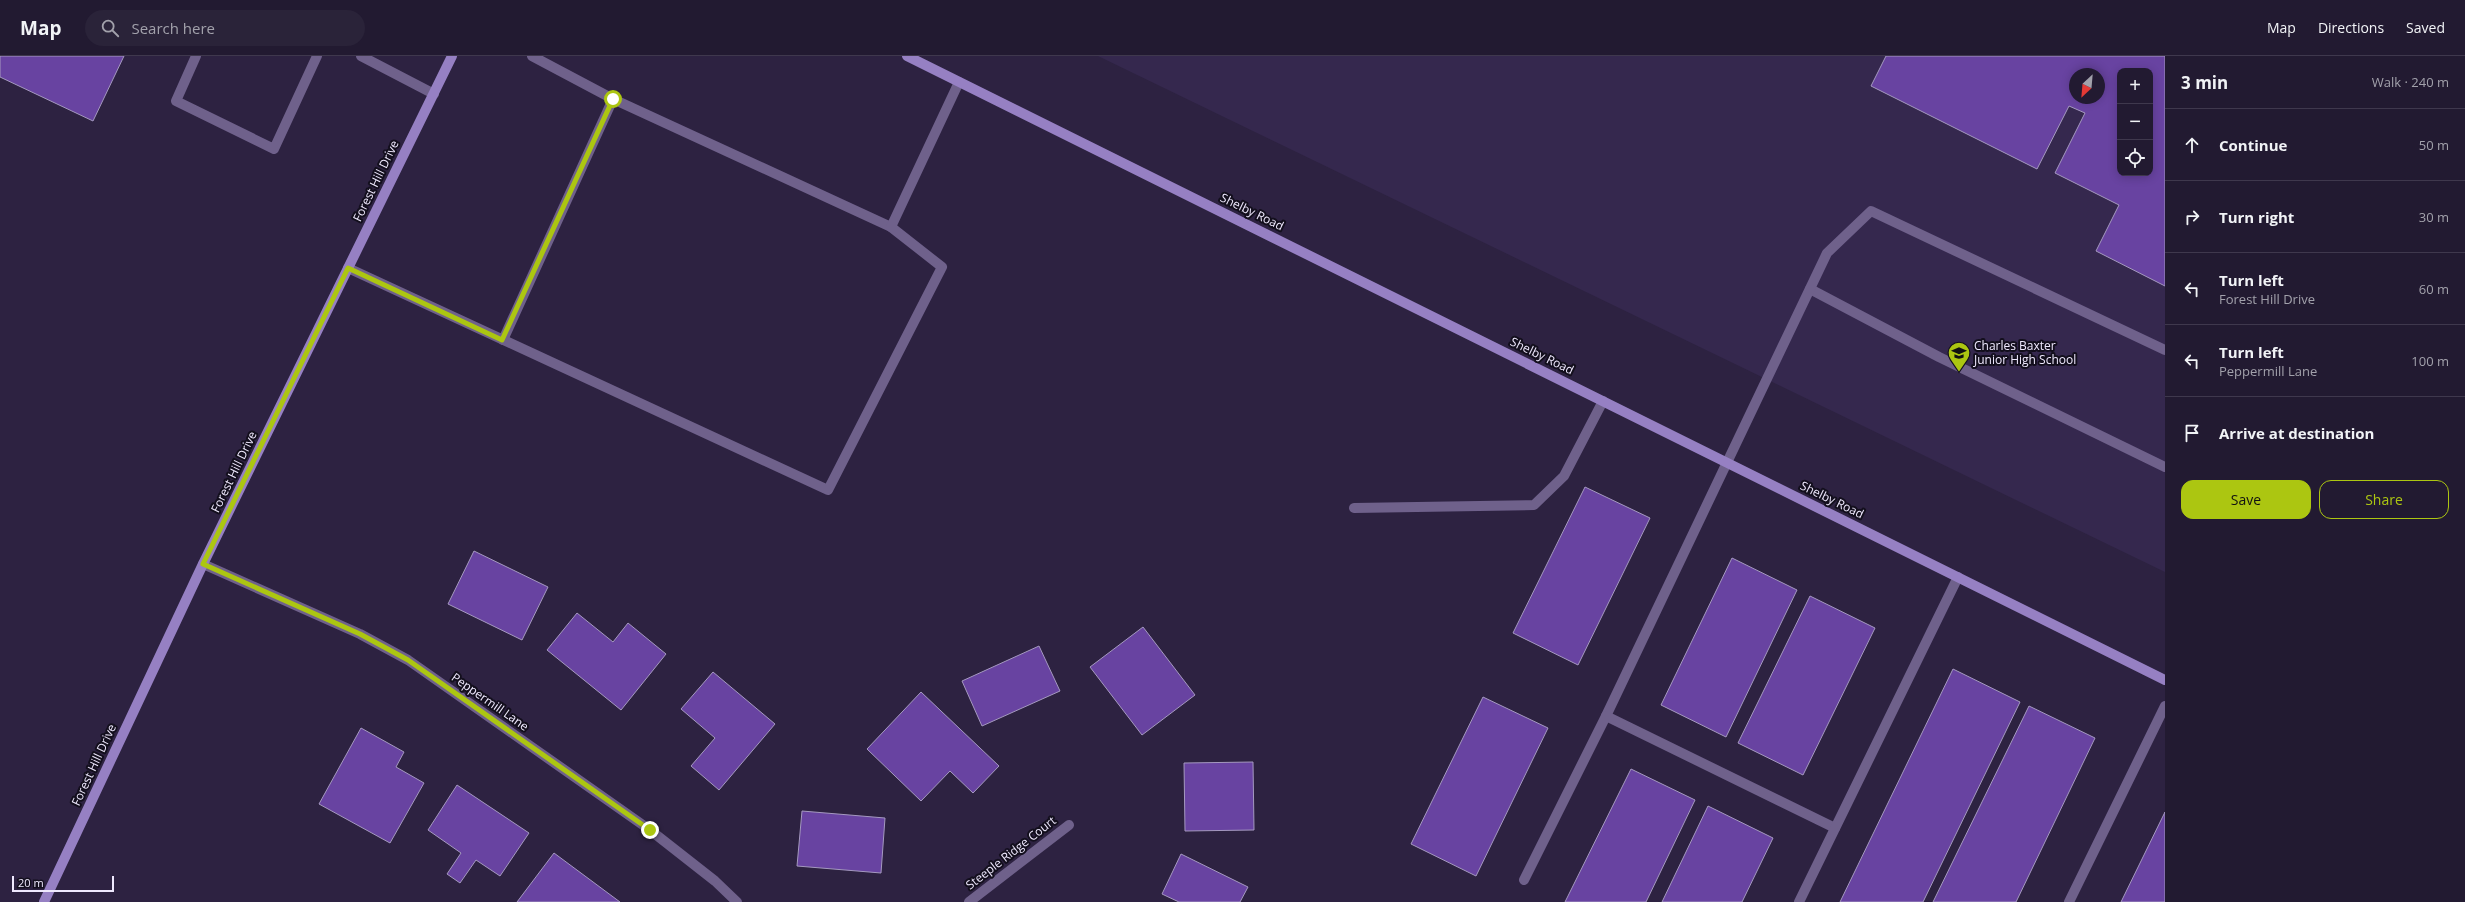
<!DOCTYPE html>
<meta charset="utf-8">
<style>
body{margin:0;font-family:"Open Sans",sans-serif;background:#2a2339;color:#f1f3f6}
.controls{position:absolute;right:12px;top:12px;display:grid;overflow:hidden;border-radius:8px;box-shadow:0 2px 10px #0003}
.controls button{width:36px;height:36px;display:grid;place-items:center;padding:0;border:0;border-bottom:1px solid #3f384d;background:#221a31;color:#f1f3f6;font:20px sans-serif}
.compass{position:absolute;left:2069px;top:12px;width:36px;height:36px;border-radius:50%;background:#221a31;box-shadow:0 2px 10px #0003;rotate:206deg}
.scale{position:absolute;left:12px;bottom:10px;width:102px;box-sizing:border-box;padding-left:4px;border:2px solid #efe9fe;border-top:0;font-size:11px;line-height:14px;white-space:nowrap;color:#efe9fe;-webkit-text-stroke:3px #130f1d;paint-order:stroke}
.stop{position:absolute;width:12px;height:12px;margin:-9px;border:3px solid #acc611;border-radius:50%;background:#fff}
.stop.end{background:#acc611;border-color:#fff;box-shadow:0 1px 4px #0008}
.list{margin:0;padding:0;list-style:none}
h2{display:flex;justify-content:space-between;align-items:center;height:52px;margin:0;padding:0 16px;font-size:17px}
h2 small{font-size:13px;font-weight:400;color:#a2a1ab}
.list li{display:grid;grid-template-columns:26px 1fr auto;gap:12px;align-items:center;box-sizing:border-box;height:72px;padding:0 16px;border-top:1px solid #3f384d}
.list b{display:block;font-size:15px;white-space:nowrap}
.list p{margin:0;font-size:13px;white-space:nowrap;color:#a2a1ab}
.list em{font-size:13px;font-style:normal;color:#a2a1ab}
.actions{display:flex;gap:8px;padding:12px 16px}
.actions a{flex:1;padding:9px 0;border:1px solid #acc611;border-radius:12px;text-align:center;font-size:14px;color:#acc611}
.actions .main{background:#acc611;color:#111}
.icon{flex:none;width:22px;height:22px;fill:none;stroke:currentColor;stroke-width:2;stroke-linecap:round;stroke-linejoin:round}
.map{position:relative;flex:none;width:2165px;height:846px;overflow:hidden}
header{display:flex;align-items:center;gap:24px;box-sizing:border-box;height:56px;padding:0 20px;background:#221a31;border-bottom:1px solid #3f384d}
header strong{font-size:19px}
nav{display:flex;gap:22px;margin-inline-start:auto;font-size:14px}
.search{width:280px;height:36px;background:#2a2339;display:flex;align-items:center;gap:10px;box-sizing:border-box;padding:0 14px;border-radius:22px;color:#a2a1ab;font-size:15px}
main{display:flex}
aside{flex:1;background:#221a31}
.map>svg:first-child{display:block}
.built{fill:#35284e;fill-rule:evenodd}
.building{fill:#6843a1;stroke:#a599c0;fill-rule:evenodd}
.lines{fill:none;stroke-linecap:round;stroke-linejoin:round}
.lane{stroke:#6f618b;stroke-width:10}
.street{stroke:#6f618b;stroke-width:10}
.secondary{stroke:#9680c3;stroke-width:10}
.route{stroke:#acc611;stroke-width:5}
.labels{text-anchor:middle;stroke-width:4;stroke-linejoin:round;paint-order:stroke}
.street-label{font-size:12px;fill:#efe9fe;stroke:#130f1d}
.poi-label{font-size:12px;fill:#efe9fe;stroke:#130f1d;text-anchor:start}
</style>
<header>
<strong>Map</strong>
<div class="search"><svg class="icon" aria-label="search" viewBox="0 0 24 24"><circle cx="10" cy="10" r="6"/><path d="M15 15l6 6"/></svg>Search here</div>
<nav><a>Map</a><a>Directions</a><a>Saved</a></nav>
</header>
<main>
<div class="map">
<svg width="2165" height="846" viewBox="0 0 2165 846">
<rect width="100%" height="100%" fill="#2d2241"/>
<path class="built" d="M 1098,0 L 2165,0 L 2165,516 ZM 2120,15 L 2150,15 L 2150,117 L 2120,117 ZM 2075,18 L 2099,18 L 2099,42 L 2075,42 Z"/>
<g class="building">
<path d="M 0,0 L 124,0 L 93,65 L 0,21 Z"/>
<path d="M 1886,0 L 2165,0 L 2165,230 L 2096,195 L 2119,149 L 2055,117 L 2085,57 L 2069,50 L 2037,113 L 1871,30 ZM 2120,15 L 2150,15 L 2150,117 L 2120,117 ZM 2075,18 L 2099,18 L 2099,42 L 2075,42 Z"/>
<path d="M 1585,431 L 1650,462 L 1578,609 L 1513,577 Z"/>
<path d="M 474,495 L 548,531 L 522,584 L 448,548 Z"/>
<path d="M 1732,502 L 1797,534 L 1726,681 L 1661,649 Z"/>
<path d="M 1810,540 L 1875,572 L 1803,719 L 1738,687 Z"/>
<path d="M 577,557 L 613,586 L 628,567 L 666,598 L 621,654 L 547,594 Z"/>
<path d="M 1143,571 L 1195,639 L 1142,679 L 1090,611 Z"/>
<path d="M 1039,590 L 1060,635 L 982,670 L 962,625 Z"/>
<path d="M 1953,613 L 2020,646 L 1923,846 L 1840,846 Z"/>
<path d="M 713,616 L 775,668 L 719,734 L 691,710 L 715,682 L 681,653 Z"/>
<path d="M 921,636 L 999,710 L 973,737 L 950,715 L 921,745 L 867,693 Z"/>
<path d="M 1483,641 L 1548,672 L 1476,820 L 1411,788 Z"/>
<path d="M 2029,650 L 2095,682 L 2016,846 L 1933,846 Z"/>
<path d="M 361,672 L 404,696 L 396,711 L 424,727 L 390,787 L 319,748 Z"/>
<path d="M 1253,706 L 1254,774 L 1185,775 L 1184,707 Z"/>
<path d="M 1631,713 L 1695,744 L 1646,846 L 1565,846 Z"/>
<path d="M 457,729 L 529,777 L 500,820 L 476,804 L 460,827 L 447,818 L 461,797 L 428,774 Z"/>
<path d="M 1708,750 L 1773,782 L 1742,846 L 1662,846 Z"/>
<path d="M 802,755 L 885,762 L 881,817 L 797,810 Z"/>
<path d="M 2165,756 L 2165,846 L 2121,846 Z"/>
<path d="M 554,797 L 620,846 L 517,846 Z"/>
<path d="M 1181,798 L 1248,831 L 1240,846 L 1179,846 L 1162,838 Z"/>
</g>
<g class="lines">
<g class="lane">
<path d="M 196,0 L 176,45 L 274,93 L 317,0"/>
<path d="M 361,0 L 434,38"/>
<path d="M 613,43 L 891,171"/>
<path d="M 348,212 L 828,434 L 942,211 L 891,171 L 959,26"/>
<path d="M 1810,233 L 1939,301 L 2165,411"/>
<path d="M 503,284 L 613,43 L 532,0"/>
<path d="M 1354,452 L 1534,449 L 1564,420 L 1603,345"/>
<path d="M 1606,660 L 1827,197 L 1871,155 L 2165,294"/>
<path d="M 1524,824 L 1606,660 L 1835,772"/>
<path d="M 1799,846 L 1958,521"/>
<path d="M 2069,846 L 2165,650"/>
</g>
<g class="street">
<path d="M 203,508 L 360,578 L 408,604 L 650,774 L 715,825 L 737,846"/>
<path d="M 969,846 L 1069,769"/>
</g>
<g class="secondary">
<path d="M 907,0 L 2165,624"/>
<path d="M 44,846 L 203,508 L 452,0"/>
</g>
</g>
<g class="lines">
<path class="route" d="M 613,43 L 502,284 L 348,212 L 203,508 L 360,578 L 408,604 L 650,774"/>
</g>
<defs>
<g id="school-pin" transform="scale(1.15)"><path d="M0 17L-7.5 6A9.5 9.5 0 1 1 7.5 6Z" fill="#acc611" stroke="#130f1d"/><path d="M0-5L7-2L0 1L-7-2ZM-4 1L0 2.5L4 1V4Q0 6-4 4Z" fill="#111"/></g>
</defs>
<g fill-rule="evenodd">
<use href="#school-pin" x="1959" y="297"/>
</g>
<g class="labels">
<g class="street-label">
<text transform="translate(376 125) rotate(-64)" y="4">Forest Hill Drive</text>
<text transform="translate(1252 156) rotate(26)" y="4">Shelby Road</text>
<text transform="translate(1542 300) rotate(26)" y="4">Shelby Road</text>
<text transform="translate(234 416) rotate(-64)" y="4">Forest Hill Drive</text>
<text transform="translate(1832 444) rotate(26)" y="4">Shelby Road</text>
<text transform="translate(490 646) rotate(35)" y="4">Peppermill Lane</text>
<text transform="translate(94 709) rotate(-65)" y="4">Forest Hill Drive</text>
<text transform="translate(1011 797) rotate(-38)" y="4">Steeple Ridge Court</text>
</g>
<g class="poi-label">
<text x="1974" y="294">Charles Baxter<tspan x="1974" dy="14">Junior High School</tspan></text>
</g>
</g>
</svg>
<div class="controls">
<button>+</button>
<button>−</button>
<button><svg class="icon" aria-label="locate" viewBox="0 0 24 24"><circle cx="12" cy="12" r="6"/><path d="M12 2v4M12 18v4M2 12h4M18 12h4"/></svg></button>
</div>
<svg class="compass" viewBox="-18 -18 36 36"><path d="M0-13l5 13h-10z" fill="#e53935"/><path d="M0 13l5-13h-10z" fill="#a2a1ab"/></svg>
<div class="scale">20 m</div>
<div class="stop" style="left:613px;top:43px"></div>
<div class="stop end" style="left:650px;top:774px"></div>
</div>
<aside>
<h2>3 min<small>Walk · 240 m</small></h2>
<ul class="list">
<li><svg class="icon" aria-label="ahead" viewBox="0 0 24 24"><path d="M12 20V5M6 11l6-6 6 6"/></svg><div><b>Continue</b></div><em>50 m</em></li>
<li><svg class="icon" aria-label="right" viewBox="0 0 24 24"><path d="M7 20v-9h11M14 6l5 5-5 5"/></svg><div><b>Turn right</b></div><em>30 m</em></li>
<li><svg class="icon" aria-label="left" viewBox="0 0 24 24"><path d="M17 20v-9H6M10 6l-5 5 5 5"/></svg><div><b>Turn left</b><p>Forest Hill Drive</p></div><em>60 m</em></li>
<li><svg class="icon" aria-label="left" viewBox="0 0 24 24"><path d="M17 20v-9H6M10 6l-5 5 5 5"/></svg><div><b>Turn left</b><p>Peppermill Lane</p></div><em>100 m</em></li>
<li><svg class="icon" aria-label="arrive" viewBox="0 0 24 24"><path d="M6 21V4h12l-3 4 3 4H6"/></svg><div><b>Arrive at destination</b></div></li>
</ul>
<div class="actions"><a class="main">Save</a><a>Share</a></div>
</aside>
</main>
